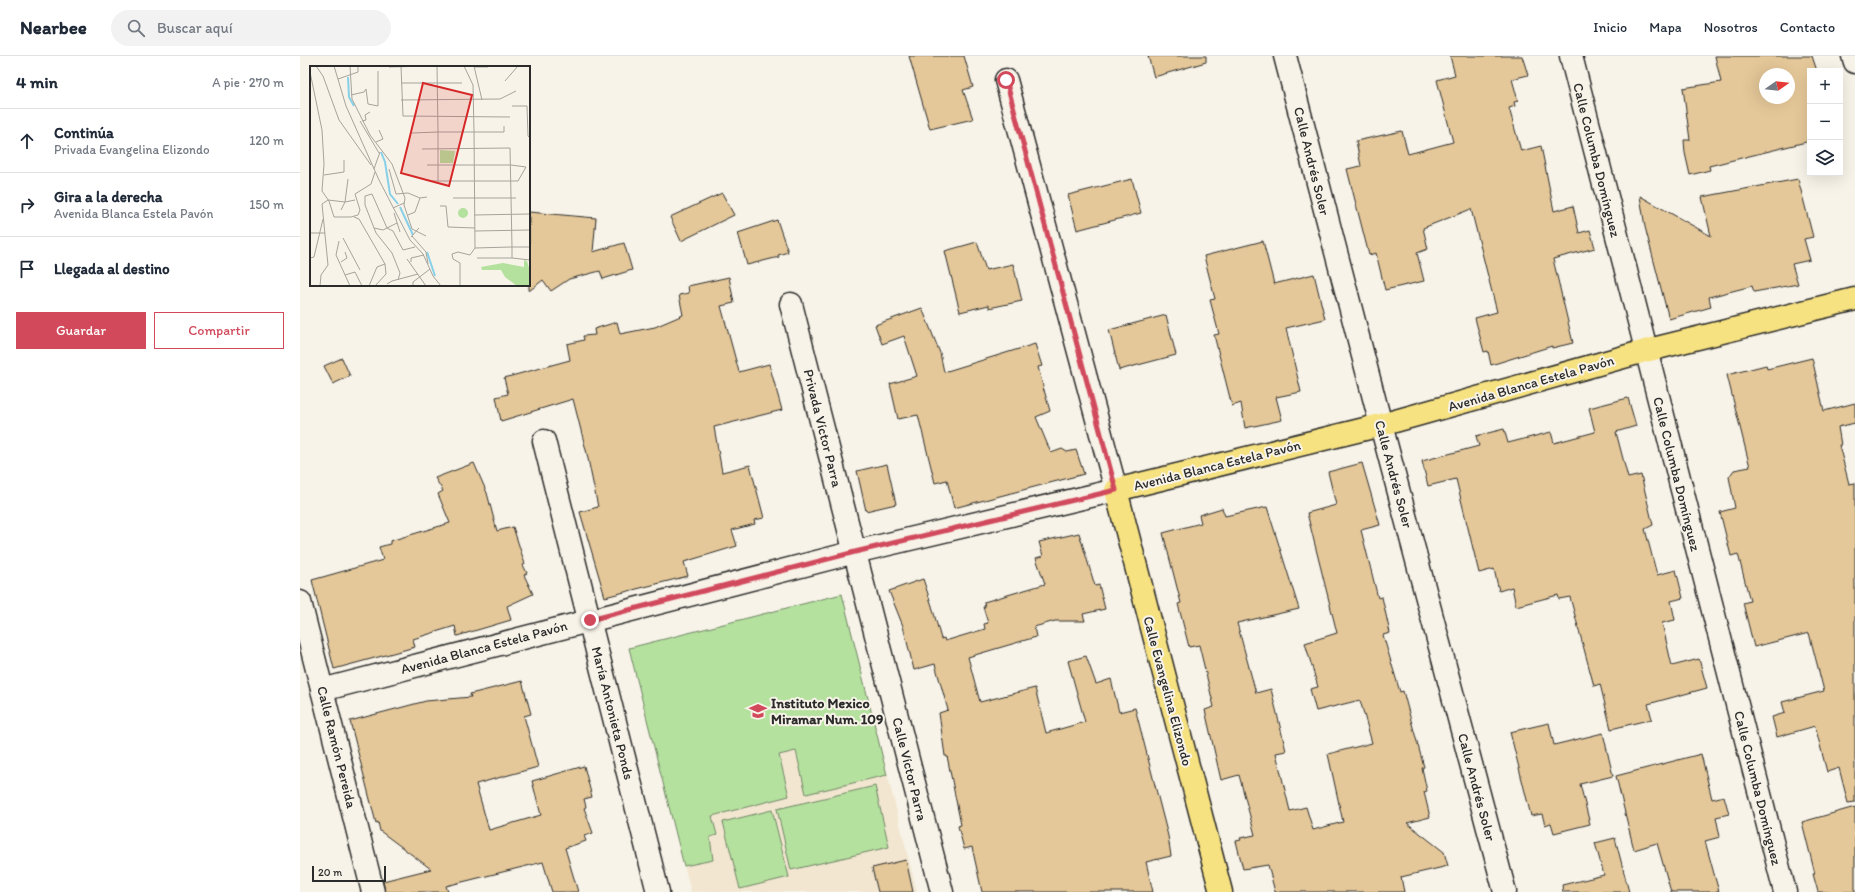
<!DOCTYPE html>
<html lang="es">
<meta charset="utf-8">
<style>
body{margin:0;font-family:Itim,sans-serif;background:#f2f2f3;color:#1f2937}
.controls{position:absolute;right:12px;top:12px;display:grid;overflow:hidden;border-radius:0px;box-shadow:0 4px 16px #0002}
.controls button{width:36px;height:36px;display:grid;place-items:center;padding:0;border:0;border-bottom:1px solid #e0e1e3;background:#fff;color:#1f2937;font:20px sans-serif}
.compass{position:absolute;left:1459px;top:12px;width:36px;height:36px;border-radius:50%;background:#fff;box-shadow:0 4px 16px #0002;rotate:76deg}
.scale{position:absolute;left:12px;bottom:10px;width:74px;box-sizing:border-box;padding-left:4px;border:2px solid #2b2b2b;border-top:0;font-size:11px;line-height:14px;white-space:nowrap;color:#2b2b2b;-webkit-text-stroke:3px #f7f3e8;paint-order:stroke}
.stop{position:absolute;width:12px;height:12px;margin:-9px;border:3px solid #d1495b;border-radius:50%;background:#fff}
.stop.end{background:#d1495b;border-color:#fff;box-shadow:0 1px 4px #0008}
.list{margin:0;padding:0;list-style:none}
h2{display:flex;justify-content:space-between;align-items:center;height:52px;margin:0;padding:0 16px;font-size:17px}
h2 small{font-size:13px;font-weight:400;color:#747a83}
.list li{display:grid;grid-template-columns:26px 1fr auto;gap:12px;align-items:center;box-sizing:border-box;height:64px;padding:0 16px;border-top:1px solid #e0e1e3}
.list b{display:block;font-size:15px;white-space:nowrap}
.list p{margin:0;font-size:13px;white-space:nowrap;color:#747a83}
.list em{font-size:13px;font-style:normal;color:#747a83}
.actions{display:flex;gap:8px;padding:12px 16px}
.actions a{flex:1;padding:9px 0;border:1px solid #d1495b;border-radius:0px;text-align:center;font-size:14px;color:#d1495b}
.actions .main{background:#d1495b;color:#fff}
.icon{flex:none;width:22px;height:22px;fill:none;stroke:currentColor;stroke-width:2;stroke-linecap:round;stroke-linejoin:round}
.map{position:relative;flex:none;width:1555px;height:836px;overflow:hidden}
header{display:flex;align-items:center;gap:24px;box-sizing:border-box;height:56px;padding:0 20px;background:#fff;border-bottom:1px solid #e0e1e3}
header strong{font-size:19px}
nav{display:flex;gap:22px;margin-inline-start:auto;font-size:14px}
.search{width:280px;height:36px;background:#f2f2f3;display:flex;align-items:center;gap:10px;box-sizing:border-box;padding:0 14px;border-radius:22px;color:#747a83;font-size:15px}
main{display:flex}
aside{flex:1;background:#fff}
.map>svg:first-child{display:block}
.built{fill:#f2e6d0}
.green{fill:#b5e19f;stroke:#708665}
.building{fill:#e5c899;stroke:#2b2b2b;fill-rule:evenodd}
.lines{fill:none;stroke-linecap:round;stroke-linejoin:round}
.minor-casing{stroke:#2b2b2b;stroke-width:25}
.major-casing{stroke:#2b2b2b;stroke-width:25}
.minor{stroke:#f7f3e8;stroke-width:22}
.major{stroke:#f7e281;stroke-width:22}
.route{stroke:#d1495b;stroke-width:5}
.labels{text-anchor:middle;stroke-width:4;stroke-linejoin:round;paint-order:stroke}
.street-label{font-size:14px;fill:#2b2b2b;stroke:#f7f3e8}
.poi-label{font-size:14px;font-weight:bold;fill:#2b2b2b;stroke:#f7f3e8;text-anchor:start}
.inset-river{fill:none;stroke:#87d0e8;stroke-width:2}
.inset-road{fill:none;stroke:#a5a39c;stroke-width:1}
.view{fill:#d62828;fill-opacity:0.15;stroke:#d62828;stroke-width:2}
.inset-edge{fill:none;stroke:#2b2b2b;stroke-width:2}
</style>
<header>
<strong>Nearbee</strong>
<div class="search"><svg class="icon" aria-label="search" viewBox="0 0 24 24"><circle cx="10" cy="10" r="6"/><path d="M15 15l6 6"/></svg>Buscar aquí</div>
<nav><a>Inicio</a><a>Mapa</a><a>Nosotros</a><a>Contacto</a></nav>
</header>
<main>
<aside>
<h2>4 min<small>A pie · 270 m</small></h2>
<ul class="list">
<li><svg class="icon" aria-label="ahead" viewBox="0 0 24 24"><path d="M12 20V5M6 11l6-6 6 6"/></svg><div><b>Continúa</b><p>Privada Evangelina Elizondo</p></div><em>120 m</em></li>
<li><svg class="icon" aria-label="right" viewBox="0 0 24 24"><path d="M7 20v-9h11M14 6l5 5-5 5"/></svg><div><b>Gira a la derecha</b><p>Avenida Blanca Estela Pavón</p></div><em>150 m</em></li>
<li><svg class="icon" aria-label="arrive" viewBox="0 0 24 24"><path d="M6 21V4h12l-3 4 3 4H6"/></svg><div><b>Llegada al destino</b></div></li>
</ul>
<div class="actions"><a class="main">Guardar</a><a>Compartir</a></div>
</aside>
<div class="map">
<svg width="1555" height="836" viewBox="0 0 1555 836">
<rect width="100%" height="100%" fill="#f7f3e8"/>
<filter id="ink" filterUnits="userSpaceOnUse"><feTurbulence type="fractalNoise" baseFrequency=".025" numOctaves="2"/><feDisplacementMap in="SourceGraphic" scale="8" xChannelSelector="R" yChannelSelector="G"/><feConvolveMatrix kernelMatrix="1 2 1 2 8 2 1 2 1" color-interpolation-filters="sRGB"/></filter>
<g filter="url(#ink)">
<path class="built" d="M 542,538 L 617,836 L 391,836 L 329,592 Z"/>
<g class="green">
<path d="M 542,538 L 587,719 L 506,738 L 496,695 L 479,699 L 489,740 L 412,760 L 417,779 L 410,781 L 413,804 L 384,810 L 329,592 Z"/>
<path d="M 575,730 L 589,791 L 491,814 L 477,753 Z"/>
<path d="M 472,754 L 489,821 L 440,833 L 423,766 Z"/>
</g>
<g class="building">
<path d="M 609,0 L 664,0 L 673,31 L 663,34 L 673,63 L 630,73 Z"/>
<path d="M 848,0 L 906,0 L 906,6 L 854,21 Z"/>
<path d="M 1150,0 L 1222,0 L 1228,19 L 1212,23 L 1218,45 L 1214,46 L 1215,50 L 1209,52 L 1221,95 L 1241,90 L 1254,155 L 1273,150 L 1279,177 L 1290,174 L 1295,192 L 1253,203 L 1273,287 L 1252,292 L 1252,290 L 1191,309 L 1188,295 L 1184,296 L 1175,262 L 1197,256 L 1171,153 L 1123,172 L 1128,193 L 1117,197 L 1124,225 L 1085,234 L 1076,197 L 1069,199 L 1047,113 L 1061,110 L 1056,85 L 1102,75 L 1108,98 L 1153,86 L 1137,24 L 1155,19 Z"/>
<path d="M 1415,0 L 1512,0 L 1517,15 L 1510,15 L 1510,85 L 1409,110 L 1410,114 L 1390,119 L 1385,97 L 1384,84 L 1390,84 L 1383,32 L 1421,26 ZM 1465,18 L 1489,18 L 1489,42 L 1465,42 Z"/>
<path d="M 832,123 L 841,157 L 777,174 L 768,139 Z"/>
<path d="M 1498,123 L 1513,181 L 1504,183 L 1510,204 L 1492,208 L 1498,228 L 1454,236 L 1452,230 L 1409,241 L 1411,251 L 1369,263 L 1345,171 L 1340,140 L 1411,180 L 1402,141 Z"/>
<path d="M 422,137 L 434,159 L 381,185 L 370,161 Z"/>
<path d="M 229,156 L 296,162 L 293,196 L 324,187 L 332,214 L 303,223 L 300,215 L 269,223 L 251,235 L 243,224 L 229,235 Z"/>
<path d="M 477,164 L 488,196 L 478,199 L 479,201 L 447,209 L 438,177 Z"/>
<path d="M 963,185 L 974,228 L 1014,218 L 1025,263 L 986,272 L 1001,336 L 976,341 L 982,364 L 945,372 L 941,347 L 932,350 L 914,279 L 919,278 L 910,244 L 915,243 L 904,200 Z"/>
<path d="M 677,186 L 686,214 L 713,208 L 722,245 L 689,252 L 689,249 L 660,256 L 645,195 Z"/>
<path d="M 429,221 L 434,247 L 421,250 L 439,316 L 469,308 L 482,354 L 414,371 L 422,416 L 450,409 L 464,462 L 454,464 L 455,468 L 432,474 L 437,490 L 384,506 L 388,520 L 305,541 L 280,456 L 298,451 L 287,398 L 273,343 L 201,365 L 196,341 L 208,338 L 204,322 L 270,304 L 267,288 L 284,284 L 283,280 L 295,279 L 294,273 L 317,266 L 320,278 L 355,271 L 383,259 L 379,239 L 389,237 L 388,230 Z"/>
<path d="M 622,252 L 640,297 L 644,316 L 735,288 L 742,310 L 738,311 L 744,334 L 743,334 L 744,334 L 750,355 L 736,361 L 751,397 L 762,393 L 767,396 L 776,394 L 784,418 L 654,452 L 647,424 L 635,427 L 618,359 L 598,363 L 590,328 L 617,320 L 604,280 L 582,288 L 575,269 Z"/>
<path d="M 866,259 L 876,299 L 819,314 L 809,274 Z"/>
<path d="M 42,302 L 50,320 L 33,328 L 24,310 Z"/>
<path d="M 1512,302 L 1524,355 L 1555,347 L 1555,367 L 1538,371 L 1541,389 L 1539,389 L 1549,428 L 1555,427 L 1555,746 L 1548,747 L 1539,712 L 1527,716 L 1515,670 L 1477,681 L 1472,661 L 1485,657 L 1482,646 L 1524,635 L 1509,577 L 1454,591 L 1443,547 L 1450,545 L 1438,498 L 1431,500 L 1420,456 L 1435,452 L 1429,421 L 1434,414 L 1450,411 L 1427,319 L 1466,309 L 1467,313 Z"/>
<path d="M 1328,342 L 1336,370 L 1316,376 L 1328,422 L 1341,419 L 1353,469 L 1345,473 L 1357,519 L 1376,514 L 1383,542 L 1371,545 L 1375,564 L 1362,567 L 1372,610 L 1399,603 L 1407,632 L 1348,648 L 1352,663 L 1311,673 L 1300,628 L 1294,630 L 1270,541 L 1259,543 L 1258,539 L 1216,550 L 1212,531 L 1199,535 L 1194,513 L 1179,517 L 1156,423 L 1128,430 L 1122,405 L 1179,390 L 1176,380 L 1204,373 L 1208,387 L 1251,376 L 1254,387 L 1295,376 L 1289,352 Z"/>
<path d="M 174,407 L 187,437 L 197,475 L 213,471 L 225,508 L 223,509 L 227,517 L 224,519 L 233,538 L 207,550 L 211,564 L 157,580 L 155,570 L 113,583 L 115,591 L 34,613 L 12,524 L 83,504 L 79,491 L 90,488 L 90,485 L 150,467 L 138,438 L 143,435 L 135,422 Z"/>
<path d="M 1062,407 L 1080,469 L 1061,474 L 1078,542 L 1082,541 L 1090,577 L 1083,579 L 1100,636 L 1103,635 L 1109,657 L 1124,711 L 1122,712 L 1127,735 L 1124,736 L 1130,761 L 1107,767 L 1144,796 L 1148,810 L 1101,821 L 1104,836 L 975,836 L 968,809 L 943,813 L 936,785 L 941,784 L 940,782 L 955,779 L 939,719 L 921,724 L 905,654 L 914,651 L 899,589 L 889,591 L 878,548 L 881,547 L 863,477 L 901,467 L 899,459 L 922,452 L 925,460 L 967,451 L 999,553 L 937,567 L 956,637 L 971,633 L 986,695 L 976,697 L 990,755 L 1006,751 L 1013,774 L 1043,766 L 1028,698 L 1072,687 L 1060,644 L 1016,655 L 1010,633 L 1018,631 L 1005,587 L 1037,577 L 1007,457 L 1036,449 L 1028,416 Z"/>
<path d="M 587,408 L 596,448 L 566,455 L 557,415 Z"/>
<path d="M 779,477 L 795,530 L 799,529 L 805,553 L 783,558 L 785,565 L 755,565 L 734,571 L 736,581 L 668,601 L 680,646 L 735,632 L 746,677 L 785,666 L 768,605 L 786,600 L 796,628 L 811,623 L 819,656 L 835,652 L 868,780 L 871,800 L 846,806 L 853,836 L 682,836 L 672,791 L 664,793 L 658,770 L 661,769 L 647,700 L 645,700 L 639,657 L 648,654 L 635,608 L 614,614 L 603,570 L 589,535 L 623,523 L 632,550 L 641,583 L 644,582 L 645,585 L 685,573 L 684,568 L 688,567 L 683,551 L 685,551 L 684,546 L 745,528 L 736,502 L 743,500 L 739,486 Z"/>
<path d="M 222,625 L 231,658 L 224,660 L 238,711 L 176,728 L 189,774 L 241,759 L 232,725 L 284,710 L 292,741 L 284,743 L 286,751 L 284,752 L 293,777 L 284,780 L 286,785 L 265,792 L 278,836 L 252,836 L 243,806 L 146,830 L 148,836 L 85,836 L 83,825 L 131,813 L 80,775 L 78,766 L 76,767 L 50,665 L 126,645 L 171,641 L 170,638 Z"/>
<path d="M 1249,667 L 1254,689 L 1303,677 L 1313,720 L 1280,728 L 1290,768 L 1254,777 L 1251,767 L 1245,769 L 1242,758 L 1231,760 L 1210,676 Z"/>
<path d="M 1401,698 L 1412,743 L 1424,740 L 1429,758 L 1416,761 L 1420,781 L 1405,785 L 1419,836 L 1371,836 L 1357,787 L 1334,794 L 1316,720 Z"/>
<path d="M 1555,751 L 1555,836 L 1518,836 L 1513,818 L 1515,818 L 1502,766 Z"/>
<path d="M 1315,782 L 1329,836 L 1263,836 L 1262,829 L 1304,819 L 1295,787 Z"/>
<path d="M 606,804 L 613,836 L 578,836 L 572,812 Z"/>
</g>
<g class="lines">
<g class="minor-casing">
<g id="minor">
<path d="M 985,0 L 1081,369 L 1205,836"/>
<path d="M 1271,0 L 1485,836"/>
<path d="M 1553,0 L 1555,6"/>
<path d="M 491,248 L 642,836"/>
<path d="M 244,385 L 358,836"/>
<path d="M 0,546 L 73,836"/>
<path d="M 22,634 L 555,496 L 816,434 L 706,24"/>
</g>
</g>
<g class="major-casing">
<path id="major" d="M 921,836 L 816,434 L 1081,369 L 1345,295 L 1555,243"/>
</g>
<use href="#minor" class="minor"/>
<use href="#major" class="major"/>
</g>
</g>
<g class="lines" filter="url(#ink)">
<path class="route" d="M 290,564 L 555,496 L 816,434 L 706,24"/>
</g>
<defs>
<g id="school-bare" transform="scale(1.38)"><path d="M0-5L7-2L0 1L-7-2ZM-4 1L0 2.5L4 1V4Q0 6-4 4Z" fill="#d1495b" stroke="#f7f3e8" stroke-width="2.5" paint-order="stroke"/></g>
</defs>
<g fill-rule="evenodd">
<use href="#school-bare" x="458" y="655"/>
</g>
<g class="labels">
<g class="street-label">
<text transform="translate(1297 104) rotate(76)" y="5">Calle Columba Domínguez</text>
<text transform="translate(1012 105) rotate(76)" y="5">Calle Andrés Soler</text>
<text transform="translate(1231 327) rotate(-16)" y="5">Avenida Blanca Estela Pavón</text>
<text transform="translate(523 372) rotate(76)" y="5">Privada Víctor Parra</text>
<text transform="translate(917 409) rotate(-14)" y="5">Avenida Blanca Estela Pavón</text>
<text transform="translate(1094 418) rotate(75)" y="5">Calle Andrés Soler</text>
<text transform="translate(1377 418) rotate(76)" y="5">Calle Columba Domínguez</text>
<text transform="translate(184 591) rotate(-15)" y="5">Avenida Blanca Estela Pavón</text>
<text transform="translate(868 635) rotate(75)" y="5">Calle Evangelina Elizondo</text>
<text transform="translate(313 657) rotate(76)" y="5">María Antonieta Ponds</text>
<text transform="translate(37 691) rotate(76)" y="5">Calle Ramón Pereida</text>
<text transform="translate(610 713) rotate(76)" y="5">Calle Víctor Parra</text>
<text transform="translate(1177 731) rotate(75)" y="5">Calle Andrés Soler</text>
<text transform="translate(1458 732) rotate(76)" y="5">Calle Columba Domínguez</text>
</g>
<g class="poi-label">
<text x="471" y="652">Instituto Mexico<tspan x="471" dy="16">Miramar Num. 109</tspan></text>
</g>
</g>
<g transform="translate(10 10)">
<rect width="220" height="220" fill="#f7f3e8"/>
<path d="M 130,84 L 145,85 L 143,97 L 130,97 ZM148 147a5 5 0 1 1 10 0a5 5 0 1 1-10 0ZM 214,194 L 217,195 L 220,205 L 220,220 L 207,220 L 195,211 L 191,204 L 172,204 L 171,201 L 193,197 L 214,201 Z" fill="#b5e19f"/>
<path class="inset-river" d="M 38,11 L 39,31 L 44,40M 71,86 L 75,96 L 80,128 L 88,138M 90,141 L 103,169M 117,186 L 125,210"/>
<path class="inset-road" d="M 6,0 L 13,10 L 29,54 L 61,99M 24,0 L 36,40 L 69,114 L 100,174 L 113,188 L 123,210 L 131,220M 40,0 L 42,33 L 60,69 L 82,98 L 95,132 L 94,139 L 102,163 L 116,170M 91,0 L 93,50 L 200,51M 127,0 L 128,66 L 164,66 L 165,182 L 160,189 L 148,186 L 142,188 L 143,193 L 150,197 L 150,220M 154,0 L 163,19 L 164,66 L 194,66 L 194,60M 164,0 L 172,34M 79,1 L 122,0M 164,1 L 178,1M 0,6 L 12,64 L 14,98 L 12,125 L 19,135 L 24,151 L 41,151 L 48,149 L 50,144 L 45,128 L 61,118 L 65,106M 28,13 L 48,6 L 48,0M 195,15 L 208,0M 91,17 L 152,17M 56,23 L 58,38 L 68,40 L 68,5M 41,29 L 54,26 L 56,23M 91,34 L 190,33 L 206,25M 202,40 L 217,40 L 218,70 L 220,72M 50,55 L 69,87M 52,55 L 56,54 L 55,49 L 60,46M 102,67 L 128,66 L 128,115M 66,76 L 73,73 L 69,64M 112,83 L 200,82 L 202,181 L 220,181M 117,99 L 201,99 L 216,101 L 208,115 L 121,115M 64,103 L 70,86M 79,103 L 86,128 L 98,127 L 110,132M 14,109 L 34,106 L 34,94M 143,132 L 206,132M 130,140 L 136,140 L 138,161 L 165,162M 83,142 L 94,137M 31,144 L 35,136 L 38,113M 84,147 L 90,166M 98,149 L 105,146 L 110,132 L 117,131M 164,149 L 220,148M 44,151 L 49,153 L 75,198 L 76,208 L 65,220M 64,162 L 73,164 L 87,157M 165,165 L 220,164M 0,167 L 15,167M 102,170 L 116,186 L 118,198M 101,171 L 109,162M 33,172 L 50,204M 29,175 L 26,189 L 40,220M 165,182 L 202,181 L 202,192 L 220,194M 0,192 L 4,191 L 13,153M 167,192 L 202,192M 97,193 L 116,220M 31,196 L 37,192 L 35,186M 101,196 L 101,192 L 114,189M 35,209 L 45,206 L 52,220M 88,214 L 90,207 L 82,187 L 66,167 L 55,139 L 55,130 L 62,128 L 77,162 L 83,165 L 93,184 L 105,181M 77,218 L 82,215 L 108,208M 10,220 L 11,209 L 18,199 L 12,138 L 18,134 L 35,136 L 45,134M 59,220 L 67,201 L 75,198M 103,220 L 103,216 L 120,203"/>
<path class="view" d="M 113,17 L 162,29 L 139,120 L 91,107 Z"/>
<rect width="220" height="220" class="inset-edge"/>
</g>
</svg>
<div class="controls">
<button>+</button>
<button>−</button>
<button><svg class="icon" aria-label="layers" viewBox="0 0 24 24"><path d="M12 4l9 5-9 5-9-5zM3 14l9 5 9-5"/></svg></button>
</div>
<svg class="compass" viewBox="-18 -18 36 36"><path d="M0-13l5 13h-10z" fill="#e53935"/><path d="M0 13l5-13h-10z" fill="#747a83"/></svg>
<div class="scale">20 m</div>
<div class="stop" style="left:706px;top:24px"></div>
<div class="stop end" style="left:290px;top:564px"></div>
</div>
</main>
